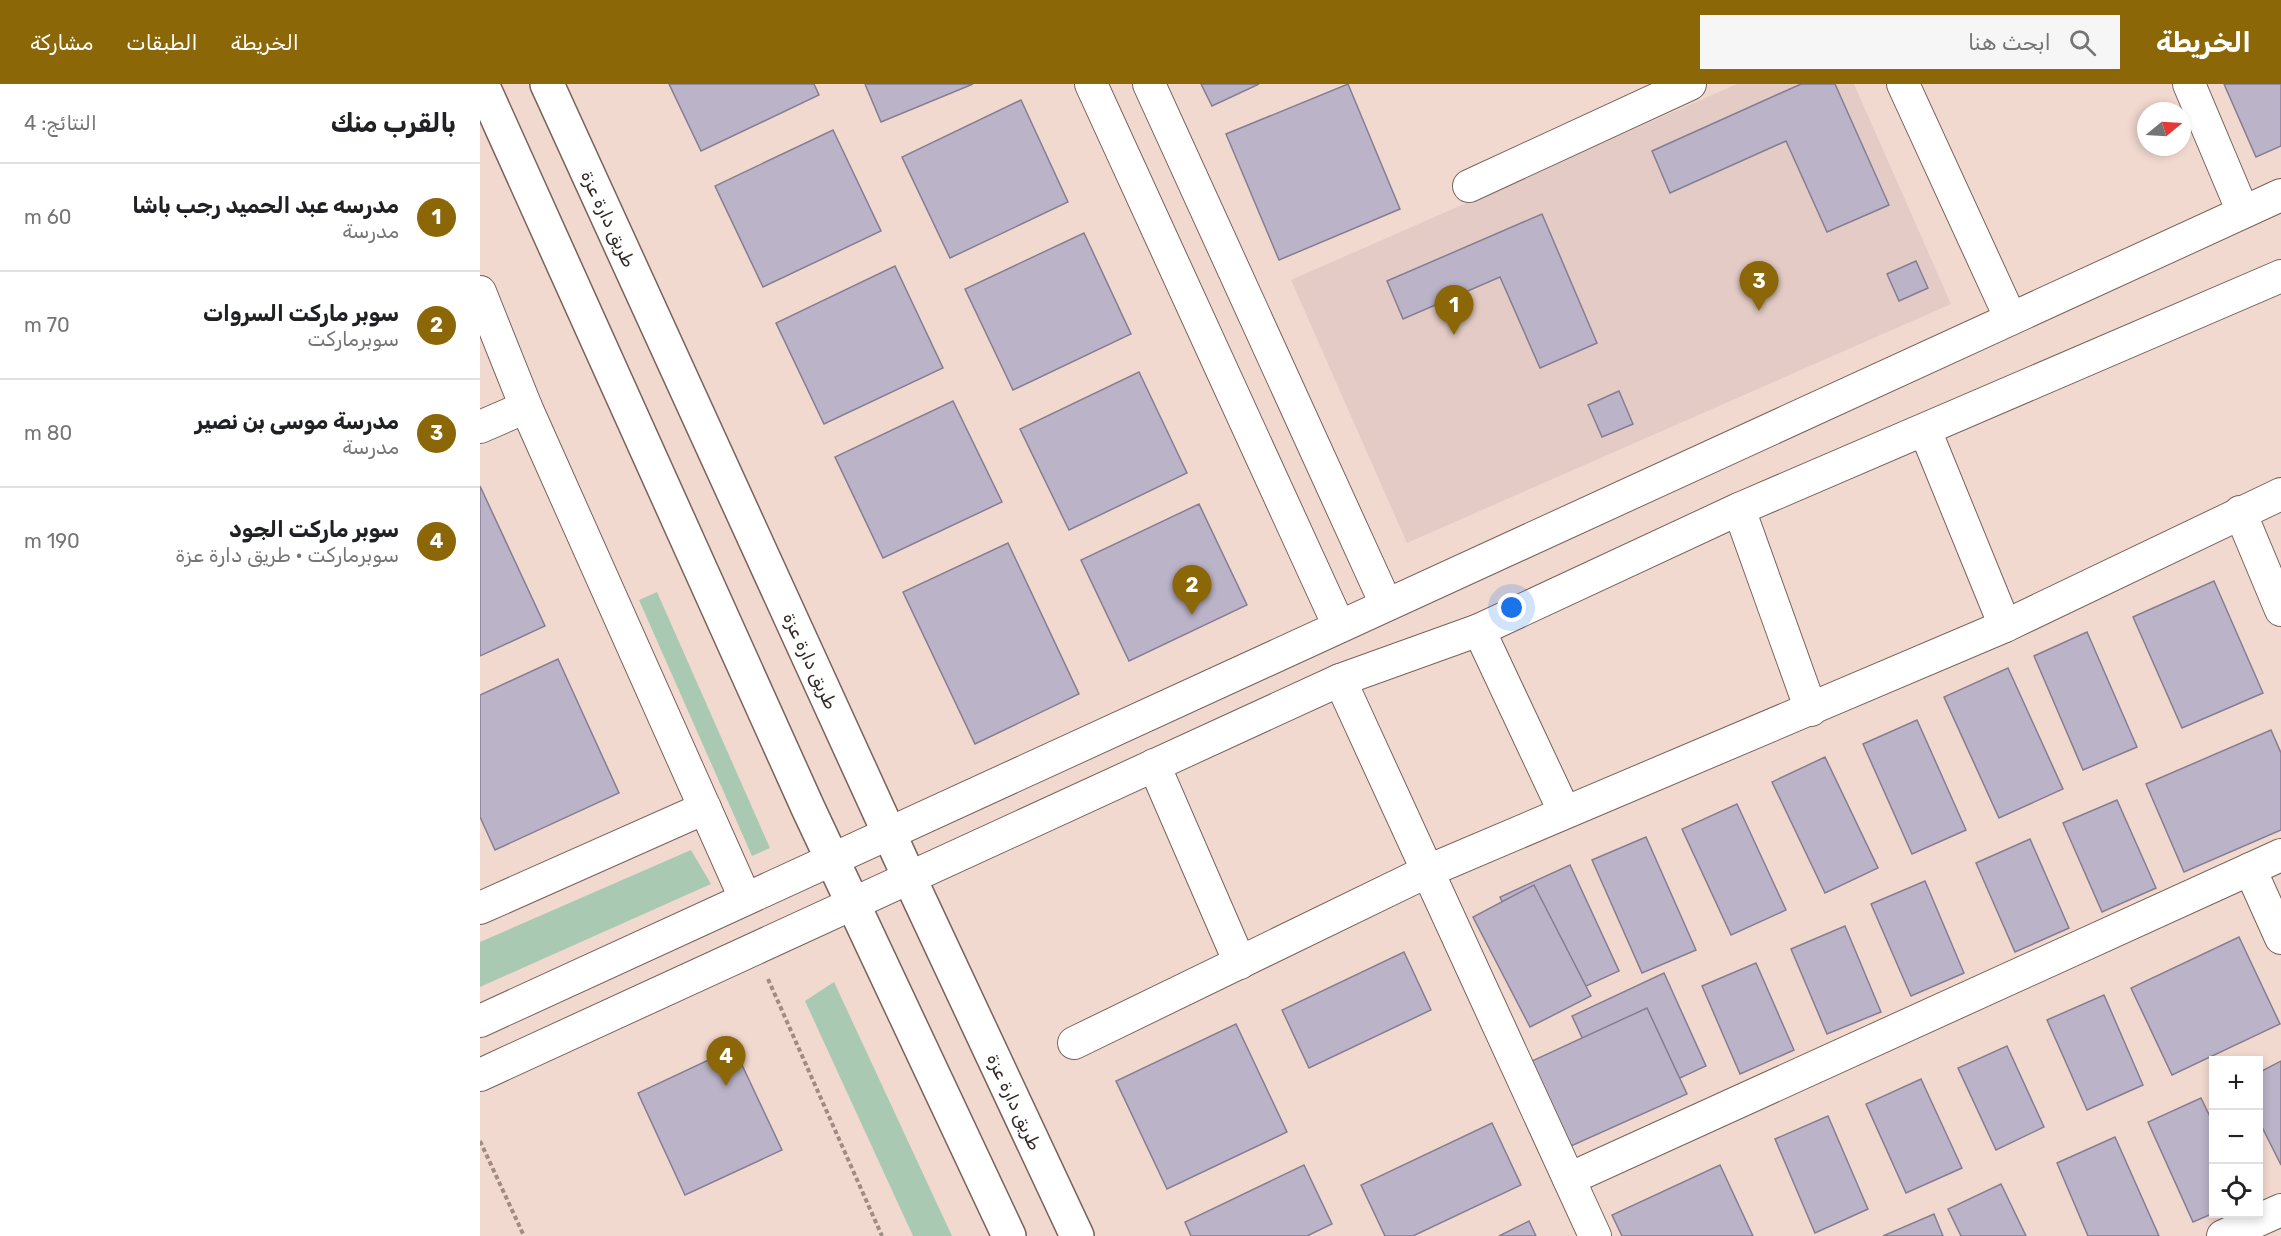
<!DOCTYPE html>
<html lang="ar">
<meta charset="utf-8">
<style>
body{margin:0;font-family:Rubik,"Noto Sans Arabic",sans-serif;background:#f6f6f6;color:#202124;direction:rtl}
.controls{position:absolute;right:18px;bottom:18px;display:grid;overflow:hidden;border-radius:0px;box-shadow:0 3px 9px #0003}
.controls button{width:54px;height:54px;display:grid;place-items:center;padding:0;border:0;border-bottom:2px solid #e0e0e0;background:#fff;color:#202124;font:30px sans-serif}
.compass{position:absolute;left:1657px;top:18px;width:54px;height:54px;border-radius:50%;background:#fff;box-shadow:0 3px 9px #0003;rotate:72deg}
.you{position:absolute;left:1032px;top:524px;width:21px;height:21px;margin:-15px;border:4px solid #fff;border-radius:50%;background:#1a73e8;box-shadow:0 0 0 9px #1a73e833}
.badge{display:grid;place-items:center;width:39px;height:39px;border-radius:50%;background:#8c6707;color:#fff;font-size:20px;font-weight:700}
.pin{position:absolute;translate:-50% -50px;filter:drop-shadow(0 2px 3px #0008)}
.pin::after{content:'';position:absolute;top:32px;width:21px;height:18px;background:inherit;clip-path:polygon(0 0,100% 0,50% 100%)}
.list{margin:0;padding:0;list-style:none}
h2{display:flex;justify-content:space-between;align-items:center;height:78px;margin:0;padding:0 24px;font-size:26px}
h2 small{font-size:20px;font-weight:400;color:#757577}
.list li{display:grid;grid-template-columns:39px 1fr auto;gap:18px;align-items:center;box-sizing:border-box;height:108px;padding:0 24px;border-top:2px solid #e0e0e0}
.list b{display:block;font-size:22px;white-space:nowrap}
.list p{margin:0;font-size:20px;white-space:nowrap;color:#757577}
.list em{font-size:20px;font-style:normal;color:#757577}
.icon{flex:none;width:33px;height:33px;fill:none;stroke:currentColor;stroke-width:2;stroke-linecap:round;stroke-linejoin:round}
.map{position:relative;flex:none;width:1801px;height:1152px;overflow:hidden;direction:ltr}
header{display:flex;align-items:center;gap:36px;box-sizing:border-box;height:84px;padding:0 30px;background:#8c6707;color:#fff}
header strong{font-size:28px}
nav{display:flex;gap:33px;margin-inline-start:auto;font-size:21px}
.search{width:420px;height:54px;background:#f6f6f6;display:flex;align-items:center;gap:15px;box-sizing:border-box;padding:0 21px;border-radius:0px;color:#757577;font-size:22px}
main{display:flex}
aside{flex:1;background:#fff}
.map>svg:first-child{display:block}
.education{fill:#e4cbc5;fill-rule:evenodd}
.green{fill:#aac9b3}
.building{fill:#bbb3c8;stroke:#857e92;stroke-width:1.5}
.lines{fill:none;stroke-linecap:round;stroke-linejoin:round}
.minor-casing{stroke:#79635a;stroke-width:34}
.major-casing{stroke:#79635a;stroke-width:36}
.path{stroke:#9e8c85;stroke-width:4;stroke-dasharray:4.5 3;stroke-linecap:butt}
.minor{stroke:#fff;stroke-width:32}
.major{stroke:#fff;stroke-width:33}
.labels{text-anchor:middle;stroke-width:4.5;stroke-linejoin:round;paint-order:stroke}
.street-label{font-size:18px;fill:#342b27;stroke:#fff}
</style>
<header>
<strong>الخريطة</strong>
<div class="search"><svg class="icon" aria-label="search" viewBox="0 0 24 24"><circle cx="10" cy="10" r="6"/><path d="M15 15l6 6"/></svg>ابحث هنا</div>
<nav><a>الخريطة</a><a>الطبقات</a><a>مشاركة</a></nav>
</header>
<main>
<div class="map">
<svg width="1801" height="1152" viewBox="0 0 1801 1152">
<rect width="100%" height="100%" fill="#f2d9cf"/>
<path class="education" d="M 1257,0 L 1321,0 L 1172,67 L 1190,108 L 1306,57 L 1347,148 L 1409,120 L 1355,0 L 1374,0 L 1471,220 L 927,459 L 811,196 ZM 1061,131 L 1117,259 L 1060,284 L 1020,193 L 923,234 L 907,197 ZM 1435,177 L 1448,204 L 1419,217 L 1407,190 ZM 1138,308 L 1122,353 L 1108,321 Z"/>
<g class="green">
<path d="M 177,508 L 290,764 L 272,772 L 159,516 Z"/>
<path d="M 211,766 L 231,800 L 0,903 L 0,858 Z"/>
<path d="M 354,898 L 472,1152 L 433,1152 L 325,917 Z"/>
</g>
<g class="building">
<path d="M 189,0 L 334,0 L 339,11 L 221,67 Z"/>
<path d="M 385,0 L 493,0 L 401,38 Z"/>
<path d="M 721,0 L 779,0 L 732,22 Z"/>
<path d="M 868,0 L 920,125 L 799,176 L 746,50 Z"/>
<path d="M 1321,0 L 1355,0 L 1409,121 L 1347,148 L 1306,57 L 1190,109 L 1172,67 Z"/>
<path d="M 1744,0 L 1801,0 L 1801,62 L 1776,73 Z"/>
<path d="M 541,16 L 588,118 L 470,174 L 422,73 Z"/>
<path d="M 353,46 L 401,147 L 283,203 L 235,102 Z"/>
<path d="M 1062,130 L 1117,259 L 1060,284 L 1020,193 L 923,235 L 907,197 Z"/>
<path d="M 604,149 L 651,250 L 533,306 L 485,205 Z"/>
<path d="M 1436,177 L 1448,204 L 1419,217 L 1407,190 Z"/>
<path d="M 415,182 L 463,284 L 344,340 L 296,239 Z"/>
<path d="M 659,288 L 707,389 L 589,446 L 540,345 Z"/>
<path d="M 1139,307 L 1153,340 L 1122,353 L 1108,321 Z"/>
<path d="M 473,317 L 522,418 L 403,474 L 355,373 Z"/>
<path d="M 0,402 L 65,542 L 0,572 Z"/>
<path d="M 719,420 L 767,521 L 649,577 L 601,476 Z"/>
<path d="M 528,459 L 599,610 L 495,660 L 423,508 Z"/>
<path d="M 1734,497 L 1783,609 L 1702,644 L 1653,533 Z"/>
<path d="M 1607,548 L 1657,663 L 1603,686 L 1554,572 Z"/>
<path d="M 78,575 L 139,709 L 15,766 L 0,733 L 0,611 Z"/>
<path d="M 1528,584 L 1583,705 L 1519,734 L 1464,613 Z"/>
<path d="M 1437,636 L 1486,746 L 1432,770 L 1383,660 Z"/>
<path d="M 1791,646 L 1801,669 L 1801,746 L 1704,788 L 1666,700 Z"/>
<path d="M 1345,673 L 1398,784 L 1345,809 L 1292,698 Z"/>
<path d="M 1637,716 L 1676,804 L 1622,828 L 1583,739 Z"/>
<path d="M 1257,720 L 1306,826 L 1251,851 L 1202,745 Z"/>
<path d="M 1166,753 L 1216,866 L 1162,889 L 1112,776 Z"/>
<path d="M 1550,755 L 1589,844 L 1535,868 L 1496,779 Z"/>
<path d="M 1090,781 L 1139,887 L 1069,919 L 1020,813 Z"/>
<path d="M 1445,797 L 1484,889 L 1431,912 L 1391,820 Z"/>
<path d="M 1054,801 L 1111,912 L 1050,943 L 993,833 Z"/>
<path d="M 1365,842 L 1401,928 L 1347,950 L 1311,865 Z"/>
<path d="M 1759,853 L 1800,940 L 1692,991 L 1651,904 Z"/>
<path d="M 924,868 L 951,926 L 829,984 L 802,926 Z"/>
<path d="M 1276,879 L 1314,966 L 1260,990 L 1222,902 Z"/>
<path d="M 1184,889 L 1226,982 L 1135,1024 L 1092,932 Z"/>
<path d="M 1624,911 L 1663,1001 L 1607,1026 L 1567,936 Z"/>
<path d="M 1167,924 L 1207,1010 L 1091,1062 L 1052,977 Z"/>
<path d="M 756,940 L 807,1048 L 687,1105 L 636,997 Z"/>
<path d="M 1527,962 L 1564,1043 L 1516,1066 L 1478,984 Z"/>
<path d="M 254,964 L 302,1066 L 205,1111 L 158,1009 Z"/>
<path d="M 1801,977 L 1801,1081 L 1778,1035 L 1778,989 Z"/>
<path d="M 1441,995 L 1482,1084 L 1426,1109 L 1386,1020 Z"/>
<path d="M 1721,1014 L 1734,1041 L 1734,1129 L 1713,1138 L 1668,1038 Z"/>
<path d="M 1348,1032 L 1388,1125 L 1335,1149 L 1295,1055 Z"/>
<path d="M 1012,1039 L 1041,1101 L 933,1152 L 905,1152 L 881,1101 Z"/>
<path d="M 1635,1053 L 1679,1152 L 1608,1152 L 1577,1079 Z"/>
<path d="M 824,1081 L 852,1140 L 827,1152 L 711,1152 L 705,1138 Z"/>
<path d="M 1240,1081 L 1273,1152 L 1142,1152 L 1132,1131 Z"/>
<path d="M 1521,1100 L 1546,1152 L 1481,1152 L 1468,1125 Z"/>
<path d="M 1454,1130 L 1463,1152 L 1403,1152 Z"/>
<path d="M 1049,1137 L 1056,1152 L 1019,1152 Z"/>
</g>
<g class="lines">
<g class="minor-casing">
<g id="minor">
<path d="M 611,0 L 859,542"/>
<path d="M 669,0 L 906,520"/>
<path d="M 1423,0 L 1530,233"/>
<path d="M 1709,0 L 1763,128"/>
<path d="M 989,102 L 1210,0"/>
<path d="M 0,208 L 46,323 L 265,814"/>
<path d="M 0,343 L 46,323"/>
<path d="M 1445,346 L 1525,542"/>
<path d="M 1259,425 L 1331,626"/>
<path d="M 1760,428 L 1801,526"/>
<path d="M 999,546 L 1084,727"/>
<path d="M 860,596 L 1115,1152"/>
<path d="M 674,681 L 760,879"/>
<path d="M 1770,785 L 1801,854"/>
<path d="M 0,824 L 225,724"/>
<path d="M 0,937 L 1801,111"/>
<path d="M 594,959 L 948,787 L 1525,542 L 1801,410"/>
<path d="M 0,991 L 860,596 L 999,546 L 1259,425 L 1801,192"/>
<path d="M 1089,1095 L 1801,771"/>
<path d="M 1743,1152 L 1801,1126"/>
</g>
</g>
<g class="major-casing">
<g id="major">
<path d="M 2,0 L 328,724 L 529,1152"/>
<path d="M 67,0 L 429,793 L 597,1152"/>
</g>
</g>
<g class="path">
<path d="M 288,895 L 402,1152"/>
<path d="M 0,1057 L 44,1152"/>
</g>
<use href="#minor" class="minor"/>
<use href="#major" class="major"/>
</g>
<g class="labels">
<g class="street-label">
<text transform="translate(128 135) rotate(65)" y="6">طريق دارة عزة</text>
<text transform="translate(330 577) rotate(65)" y="6">طريق دارة عزة</text>
<text transform="translate(534 1018) rotate(65)" y="6">طريق دارة عزة</text>
</g>
</g>
</svg>
<div class="controls">
<button>+</button>
<button>−</button>
<button><svg class="icon" aria-label="locate" viewBox="0 0 24 24"><circle cx="12" cy="12" r="6"/><path d="M12 2v4M12 18v4M2 12h4M18 12h4"/></svg></button>
</div>
<svg class="compass" viewBox="-18 -18 36 36"><path d="M0-13l5 13h-10z" fill="#e53935"/><path d="M0 13l5-13h-10z" fill="#757577"/></svg>
<div class="you"></div>
<div class="pin badge" style="left:974px;top:251px">1</div>
<div class="pin badge" style="left:712px;top:531px">2</div>
<div class="pin badge" style="left:1279px;top:227px">3</div>
<div class="pin badge" style="left:246px;top:1002px">4</div>
</div>
<aside>
<h2>بالقرب منك<small>النتائج: 4</small></h2>
<ul class="list">
<li><span class="badge">1</span><div><b>مدرسه عبد الحميد رجب باشا</b><p>مدرسة</p></div><em>60 m</em></li>
<li><span class="badge">2</span><div><b>سوبر ماركت السروات</b><p>سوبرماركت</p></div><em>70 m</em></li>
<li><span class="badge">3</span><div><b>مدرسة موسى بن نصير</b><p>مدرسة</p></div><em>80 m</em></li>
<li><span class="badge">4</span><div><b>سوبر ماركت الجود</b><p>سوبرماركت · طريق دارة عزة</p></div><em>190 m</em></li>
</ul>
</aside>
</main>
